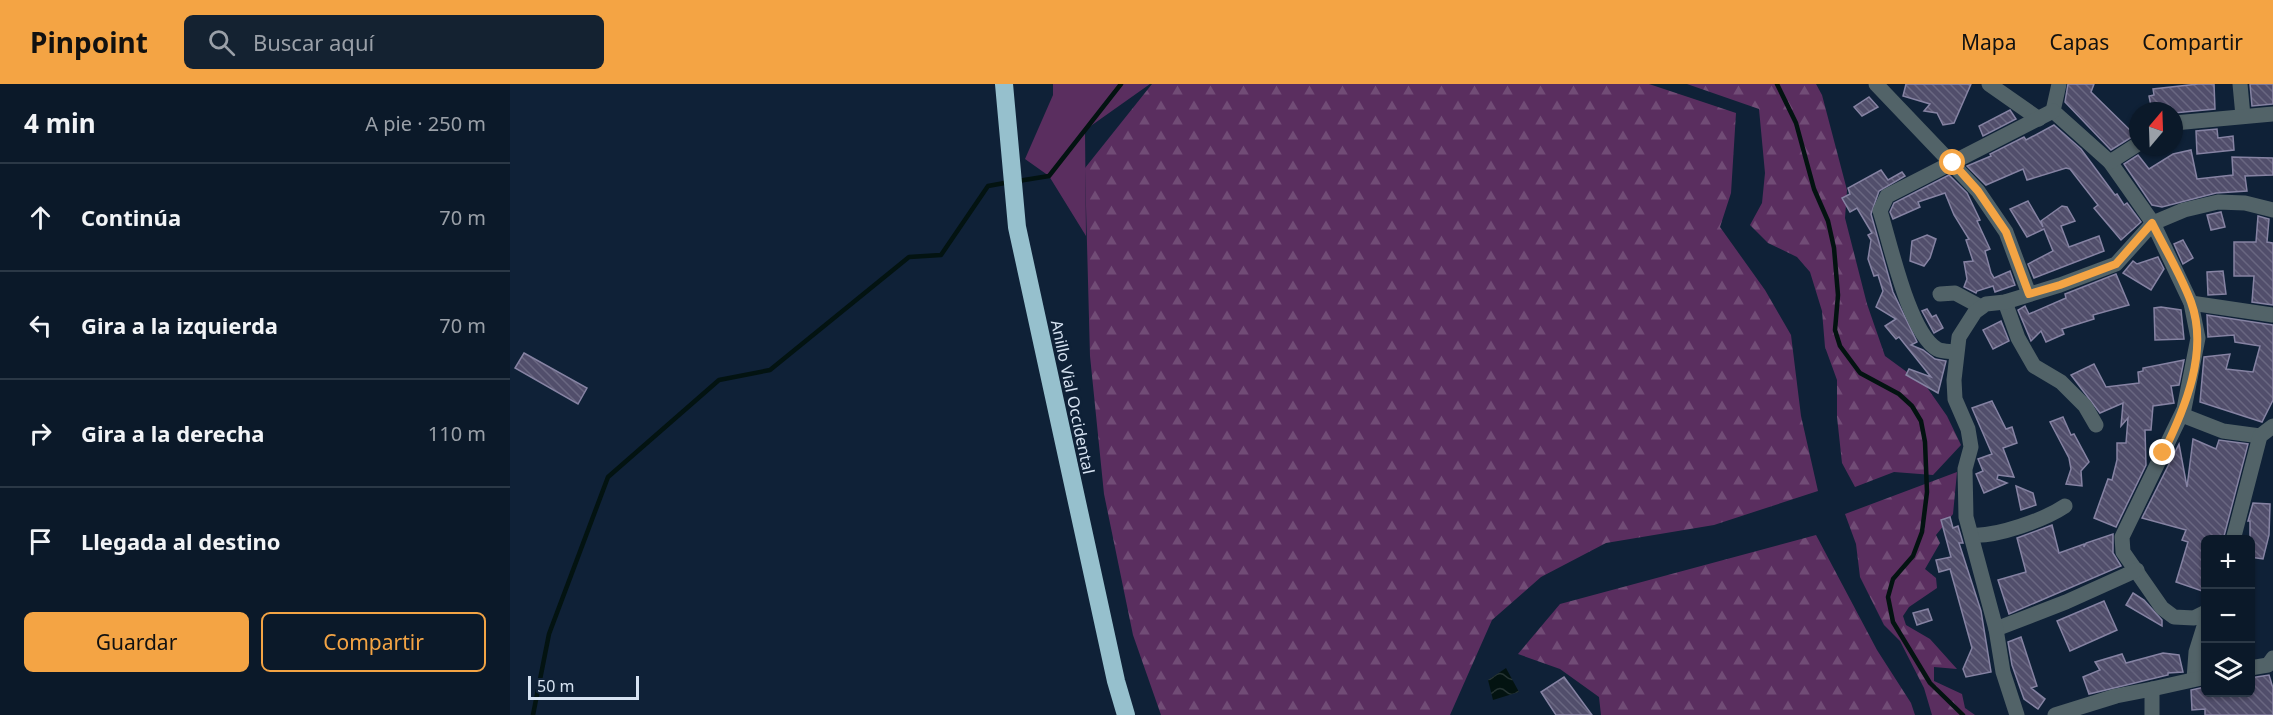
<!DOCTYPE html>
<html lang="es">
<meta charset="utf-8">
<style>
body{margin:0;font-family:"Noto Sans",sans-serif;background:#142231;color:#f1f3f6}
.controls{position:absolute;right:18px;bottom:18px;display:grid;overflow:hidden;border-radius:9px;box-shadow:0 2px 4px #0004}
.controls button{width:54px;height:54px;display:grid;place-items:center;padding:0;border:0;border-bottom:2px solid #2b3846;background:#0b1929;color:#f1f3f6;font:30px sans-serif}
.compass{position:absolute;left:1619px;top:18px;width:54px;height:54px;border-radius:50%;background:#0b1929;box-shadow:0 2px 4px #0004;rotate:19deg}
.scale{position:absolute;left:18px;bottom:15px;width:111px;box-sizing:border-box;padding-left:6px;border:3px solid #d7e3f2;border-top:0;font-size:16px;line-height:21px;white-space:nowrap;color:#d7e3f2;-webkit-text-stroke:4px #0f2137;paint-order:stroke}
.stop{position:absolute;width:18px;height:18px;margin:-14px;border:4px solid #f4a444;border-radius:50%;background:#fff}
.stop.end{background:#f4a444;border-color:#fff;box-shadow:0 2px 6px #0008}
.list{margin:0;padding:0;list-style:none}
h2{display:flex;justify-content:space-between;align-items:center;height:78px;margin:0;padding:0 24px;font-size:26px}
h2 small{font-size:20px;font-weight:400;color:#9aa0a8}
.list li{display:grid;grid-template-columns:39px 1fr auto;gap:18px;align-items:center;box-sizing:border-box;height:108px;padding:0 24px;border-top:2px solid #2b3846}
.list b{display:block;font-size:22px;white-space:nowrap}
.list em{font-size:20px;font-style:normal;color:#9aa0a8}
.actions{display:flex;gap:12px;padding:18px 24px}
.actions a{flex:1;padding:14px 0;border:2px solid #f4a444;border-radius:9px;text-align:center;font-size:21px;color:#f4a444}
.actions .main{background:#f4a444;color:#111}
.icon{flex:none;width:33px;height:33px;fill:none;stroke:currentColor;stroke-width:2;stroke-linecap:round;stroke-linejoin:round}
.map{position:relative;flex:none;width:1763px;height:631px;overflow:hidden}
header{display:flex;align-items:center;gap:36px;box-sizing:border-box;height:84px;padding:0 30px;background:#f4a444;color:#111}
header strong{font-size:28px}
nav{display:flex;gap:33px;margin-inline-start:auto;font-size:21px}
.search{width:420px;height:54px;background:#142231;display:flex;align-items:center;gap:15px;box-sizing:border-box;padding:0 21px;border-radius:9px;color:#9aa0a8;font-size:22px}
main{display:flex}
aside{flex:1;background:#0b1929}
.map>svg:first-child{display:block}
.green{fill:#5a2e5f}
.forest{fill:url(#forest-firs)}
.water{fill:url(#water-waves)}
.lines{fill:none;stroke-linecap:round;stroke-linejoin:round}
.stream{stroke:#031311;stroke-width:4.5}
.building{fill:url(#building-back-hatch);stroke:#8683a3;stroke-width:1.5}
.street{stroke:#526368;stroke-width:15}
.highway{stroke:#96c0cd;stroke-width:18}
.route{stroke:#f4a444;stroke-width:8}
.labels{text-anchor:middle;stroke-width:5;stroke-linejoin:round;paint-order:stroke}
.street-label{font-size:16px;fill:#d7e3f2;stroke:#0f2137}
</style>
<header>
<strong>Pinpoint</strong>
<div class="search"><svg class="icon" aria-label="search" viewBox="0 0 24 24"><circle cx="10" cy="10" r="6"/><path d="M15 15l6 6"/></svg>Buscar aquí</div>
<nav><a>Mapa</a><a>Capas</a><a>Compartir</a></nav>
</header>
<main>
<aside>
<h2>4 min<small>A pie · 250 m</small></h2>
<ul class="list">
<li><svg class="icon" aria-label="ahead" viewBox="0 0 24 24"><path d="M12 20V5M6 11l6-6 6 6"/></svg><div><b>Continúa</b></div><em>70 m</em></li>
<li><svg class="icon" aria-label="left" viewBox="0 0 24 24"><path d="M17 20v-9H6M10 6l-5 5 5 5"/></svg><div><b>Gira a la izquierda</b></div><em>70 m</em></li>
<li><svg class="icon" aria-label="right" viewBox="0 0 24 24"><path d="M7 20v-9h11M14 6l5 5-5 5"/></svg><div><b>Gira a la derecha</b></div><em>110 m</em></li>
<li><svg class="icon" aria-label="arrive" viewBox="0 0 24 24"><path d="M6 21V4h12l-3 4 3 4H6"/></svg><div><b>Llegada al destino</b></div></li>
</ul>
<div class="actions"><a class="main">Guardar</a><a>Compartir</a></div>
</aside>
<div class="map">
<svg width="1763" height="631" viewBox="0 0 1763 631">
<defs>
<pattern id="forest-firs" width="22" height="20" patternUnits="userSpaceOnUse" patternTransform="scale(1.5)"><rect width="22" height="20" fill="#5a2e5f"/><path d="M5 1l3.5 6h-7zM16 11l3.5 6h-7z" fill="#714c76"/></pattern>
<pattern id="water-waves" width="16" height="10" patternUnits="userSpaceOnUse" patternTransform="scale(1.5)"><rect width="16" height="10" fill="#031311"/><path d="M0 5q4-4 8 0t8 0" fill="none" stroke="#273534"/></pattern>
<pattern id="building-back-hatch" width="6" height="6" patternUnits="userSpaceOnUse" patternTransform="scale(1.5)"><rect width="6" height="6" fill="#514e6b"/><path d="M-1 5l2 2M0 0l6 6M5-1l2 2" fill="none" stroke="#696781"/></pattern>
</defs>
<rect width="100%" height="100%" fill="#0f2137"/>
<path class="green" d="M 543,0 L 640,0 L 575,46 L 576,152 L 539,92 L 515,75 L 543,11 Z"/>
<g class="forest">
<path d="M 642,0 L 1139,0 L 1226,29 L 1221,109 L 1210,143 L 1255,206 L 1281,251 L 1291,332 L 1308,407 L 1204,441 L 1096,459 L 1031,493 L 982,536 L 940,631 L 651,631 L 623,551 L 594,410 L 580,272 L 575,84 Z"/>
<path d="M 1177,0 L 1306,0 L 1312,11 L 1337,106 L 1335,134 L 1357,220 L 1375,272 L 1416,302 L 1437,332 L 1451,361 L 1423,391 L 1384,388 L 1345,403 L 1332,379 L 1327,333 L 1327,296 L 1315,263 L 1312,227 L 1300,188 L 1287,173 L 1258,159 L 1240,141 L 1252,119 L 1255,89 L 1249,25 Z"/>
<path d="M 1447,388 L 1443,430 L 1426,451 L 1430,459 L 1415,485 L 1426,494 L 1427,504 L 1399,523 L 1393,532 L 1396,541 L 1420,555 L 1447,585 L 1424,583 L 1424,597 L 1452,610 L 1455,624 L 1465,631 L 1422,631 L 1414,604 L 1390,557 L 1374,541 L 1350,493 L 1346,460 L 1335,430 Z"/>
<path d="M 1306,451 L 1367,566 L 1401,619 L 1405,631 L 1091,631 L 1089,613 L 1050,585 L 1008,570 L 1050,520 Z"/>
</g>
<path class="water" d="M 996,584 L 1009,608 L 983,616 L 978,596 Z"/>
<g class="lines">
<g class="stream">
<path d="M 1267,0 L 1286,39 L 1304,105 L 1318,137 L 1324,164 L 1328,211 L 1325,246 L 1330,262 L 1350,289 L 1389,310 L 1402,322 L 1411,337 L 1415,358 L 1417,408 L 1412,448 L 1403,472 L 1383,495 L 1378,513 L 1383,538 L 1420,599 L 1453,631"/>
<path d="M 508,97 L 539,92 L 611,0"/>
<path d="M 23,631 L 39,550 L 98,393 L 209,296 L 260,286 L 399,173 L 431,171 L 478,102 L 500,98"/>
</g>
</g>
<g class="building">
<path d="M 1396,0 L 1461,0 L 1444,39 L 1433,41 L 1427,29 L 1414,27 L 1420,20 L 1393,12 Z"/>
<path d="M 1558,0 L 1584,0 L 1581,8 L 1625,51 L 1601,66 L 1555,18 Z"/>
<path d="M 1688,0 L 1704,0 L 1705,25 L 1664,29 L 1664,27 L 1642,27 L 1639,12 L 1644,11 L 1643,5 Z"/>
<path d="M 1740,0 L 1763,0 L 1763,20 L 1742,22 Z"/>
<path d="M 1359,13 L 1368,23 L 1352,32 L 1344,23 Z"/>
<path d="M 1500,26 L 1506,35 L 1473,52 L 1469,42 Z"/>
<path d="M 1544,41 L 1571,65 L 1605,111 L 1607,110 L 1614,121 L 1617,119 L 1631,138 L 1611,156 L 1584,124 L 1588,121 L 1560,85 L 1556,84 L 1517,96 L 1513,85 L 1476,101 L 1457,82 L 1481,72 L 1480,70 L 1514,53 L 1516,56 Z"/>
<path d="M 1707,45 L 1708,54 L 1723,52 L 1724,66 L 1687,70 L 1686,47 Z"/>
<path d="M 1681,66 L 1687,95 L 1723,91 L 1722,73 L 1763,74 L 1763,91 L 1735,92 L 1737,107 L 1706,109 L 1652,123 L 1642,121 L 1614,80 L 1628,71 L 1639,85 L 1663,70 Z"/>
<path d="M 1371,86 L 1378,96 L 1392,88 L 1395,92 L 1369,107 L 1361,130 L 1383,208 L 1407,258 L 1401,261 L 1413,266 L 1425,275 L 1436,277 L 1428,309 L 1396,291 L 1399,285 L 1421,293 L 1389,253 L 1386,255 L 1375,242 L 1386,235 L 1366,223 L 1373,207 L 1368,191 L 1364,192 L 1358,175 L 1361,156 L 1358,151 L 1362,149 L 1347,124 L 1340,128 L 1332,114 L 1340,110 L 1338,104 Z"/>
<path d="M 1439,91 L 1457,109 L 1470,136 L 1467,137 L 1480,165 L 1475,167 L 1481,189 L 1484,194 L 1500,187 L 1505,201 L 1485,208 L 1483,202 L 1467,207 L 1466,209 L 1454,203 L 1457,195 L 1454,178 L 1463,177 L 1456,156 L 1459,155 L 1444,131 L 1435,109 L 1408,118 L 1410,123 L 1383,135 L 1380,128 L 1384,119 Z"/>
<path d="M 1518,117 L 1533,143 L 1531,137 L 1552,122 L 1557,123 L 1565,137 L 1551,142 L 1559,163 L 1589,152 L 1594,167 L 1524,194 L 1518,180 L 1543,167 L 1534,145 L 1517,153 L 1500,125 Z"/>
<path d="M 1711,128 L 1715,143 L 1701,146 L 1697,131 Z"/>
<path d="M 1748,132 L 1759,135 L 1757,158 L 1763,159 L 1763,221 L 1742,218 L 1744,192 L 1724,192 L 1724,158 L 1746,158 Z"/>
<path d="M 1417,151 L 1426,155 L 1420,174 L 1414,182 L 1400,177 L 1402,157 Z"/>
<path d="M 1673,156 L 1683,174 L 1673,180 L 1664,160 Z"/>
<path d="M 1648,173 L 1654,185 L 1641,206 L 1613,189 L 1623,177 L 1627,180 Z"/>
<path d="M 1713,187 L 1716,210 L 1698,211 L 1697,188 Z"/>
<path d="M 1606,190 L 1619,221 L 1583,231 L 1584,235 L 1552,245 L 1554,250 L 1536,258 L 1531,247 L 1521,257 L 1508,226 L 1515,222 L 1519,230 L 1556,214 L 1555,210 Z"/>
<path d="M 1651,223 L 1671,226 L 1674,255 L 1645,256 L 1644,224 Z"/>
<path d="M 1417,225 L 1422,233 L 1426,231 L 1433,244 L 1424,249 L 1412,227 Z"/>
<path d="M 1697,231 L 1763,241 L 1763,316 L 1752,338 L 1690,318 L 1694,273 L 1720,270 L 1716,285 L 1743,288 L 1750,262 L 1725,258 L 1724,251 L 1698,253 Z"/>
<path d="M 1491,237 L 1499,257 L 1483,265 L 1473,246 Z"/>
<path d="M 14,269 L 77,304 L 68,320 L 5,284 Z"/>
<path d="M 1674,276 L 1669,301 L 1661,302 L 1664,319 L 1643,322 L 1641,346 L 1635,346 L 1636,381 L 1606,443 L 1584,434 L 1598,395 L 1602,396 L 1607,376 L 1607,359 L 1616,359 L 1618,334 L 1611,342 L 1613,319 L 1590,329 L 1561,291 L 1584,280 L 1596,303 L 1629,299 L 1628,288 L 1633,287 L 1633,284 Z"/>
<path d="M 1482,317 L 1496,345 L 1502,343 L 1507,359 L 1493,364 L 1504,393 L 1488,391 L 1487,395 L 1497,399 L 1474,409 L 1466,390 L 1473,387 L 1468,375 L 1482,370 L 1462,324 Z"/>
<path d="M 1553,333 L 1561,351 L 1564,350 L 1579,378 L 1571,387 L 1572,402 L 1556,400 L 1561,385 L 1559,374 L 1540,338 Z"/>
<path d="M 1683,355 L 1706,365 L 1709,356 L 1738,360 L 1713,456 L 1695,456 L 1695,508 L 1666,498 L 1678,458 L 1672,456 L 1676,446 L 1632,434 L 1669,360 L 1677,403 Z"/>
<path d="M 1506,402 L 1523,409 L 1526,421 L 1511,426 Z"/>
<path d="M 1743,419 L 1760,420 L 1759,451 L 1753,475 L 1740,473 L 1740,437 L 1738,437 Z"/>
<path d="M 1440,433 L 1443,444 L 1448,442 L 1453,459 L 1449,459 L 1471,527 L 1481,588 L 1456,593 L 1453,585 L 1462,564 L 1440,485 L 1429,488 L 1426,476 L 1441,473 L 1431,436 Z"/>
<path d="M 1542,441 L 1549,469 L 1574,460 L 1574,463 L 1576,459 L 1603,450 L 1603,469 L 1611,482 L 1499,530 L 1488,496 L 1516,488 L 1507,454 Z"/>
<path d="M 1623,509 L 1634,516 L 1652,536 L 1652,542 L 1616,521 Z"/>
<path d="M 1594,517 L 1607,546 L 1560,567 L 1547,537 Z"/>
<path d="M 1418,525 L 1422,536 L 1407,541 L 1403,529 Z"/>
<path d="M 1511,553 L 1527,602 L 1521,604 L 1535,615 L 1528,625 L 1514,615 L 1502,581 L 1498,558 Z"/>
<path d="M 1653,569 L 1669,571 L 1673,588 L 1658,589 L 1658,591 L 1579,610 L 1573,593 L 1590,586 L 1585,578 L 1612,570 L 1616,579 Z"/>
<path d="M 1759,591 L 1763,604 L 1763,631 L 1695,631 L 1695,625 L 1682,626 L 1681,606 L 1695,603 L 1695,609 L 1740,609 L 1740,594 Z"/>
<path d="M 1054,593 L 1082,631 L 1046,631 L 1031,608 Z"/>
</g>
<g class="lines">
<g class="street">
<path d="M 1366,0 L 1468,107 L 1496,148 L 1519,210"/>
<path d="M 1479,0 L 1529,35"/>
<path d="M 1549,0 L 1543,27 L 1600,78 L 1643,139 L 1681,219 L 1688,254 L 1674,325 L 1612,453 L 1613,468 L 1652,524 L 1664,533 L 1684,534 L 1696,528"/>
<path d="M 1730,0 L 1733,32"/>
<path d="M 1664,39 L 1763,30"/>
<path d="M 1600,78 L 1628,60"/>
<path d="M 1430,210 L 1445,209 L 1471,223"/>
<path d="M 1495,218 L 1508,254 L 1524,282 L 1551,298 L 1575,322 L 1586,341"/>
<path d="M 1681,219 L 1763,231"/>
<path d="M 1446,268 C 1440,267 1432,268 1427,265 C 1399,249 1380,158 1370,127 L 1377,112 L 1543,27"/>
<path d="M 1672,331 L 1713,347 L 1750,352"/>
<path d="M 1462,451 C 1486,453 1534,436 1555,422"/>
<path d="M 1723,456 L 1750,352 L 1763,342"/>
<path d="M 1486,545 L 1556,518 L 1627,486"/>
<path d="M 1740,584 L 1758,581 L 1763,574"/>
<path d="M 1684,595 L 1686,568 L 1696,536"/>
<path d="M 1642,605 L 1696,593"/>
<path d="M 1507,631 L 1493,588 L 1486,545 L 1456,433 L 1455,385 L 1461,363 L 1458,345 L 1445,315 L 1444,296 L 1449,253 L 1465,228 L 1476,220 L 1495,218 L 1550,201 L 1606,180 L 1643,139 L 1674,126 L 1708,118 L 1735,119 L 1763,126"/>
<path d="M 1545,631 L 1606,612 L 1642,605 L 1642,631"/>
</g>
<path class="highway" d="M 494,0 L 507,143 L 606,597 L 616,631"/>
</g>
<g class="lines">
<path class="route" d="M 1443,79 L 1468,107 L 1496,148 L 1519,210 L 1550,201 L 1606,180 L 1642,139 C 1655,165 1671,191 1681,218 C 1699,267 1675,325 1653,369"/>
</g>
<g class="labels">
<g class="street-label">
<text transform="translate(563 313) rotate(78)" y="6">Anillo Vial Occidental</text>
</g>
</g>
</svg>
<div class="controls">
<button>+</button>
<button>−</button>
<button><svg class="icon" aria-label="layers" viewBox="0 0 24 24"><path d="M12 4l9 5-9 5-9-5zM3 14l9 5 9-5"/></svg></button>
</div>
<svg class="compass" viewBox="-18 -18 36 36"><path d="M0-13l5 13h-10z" fill="#e53935"/><path d="M0 13l5-13h-10z" fill="#9aa0a8"/></svg>
<div class="scale">50 m</div>
<div class="stop" style="left:1443px;top:79px"></div>
<div class="stop end" style="left:1653px;top:369px"></div>
</div>
</main>
